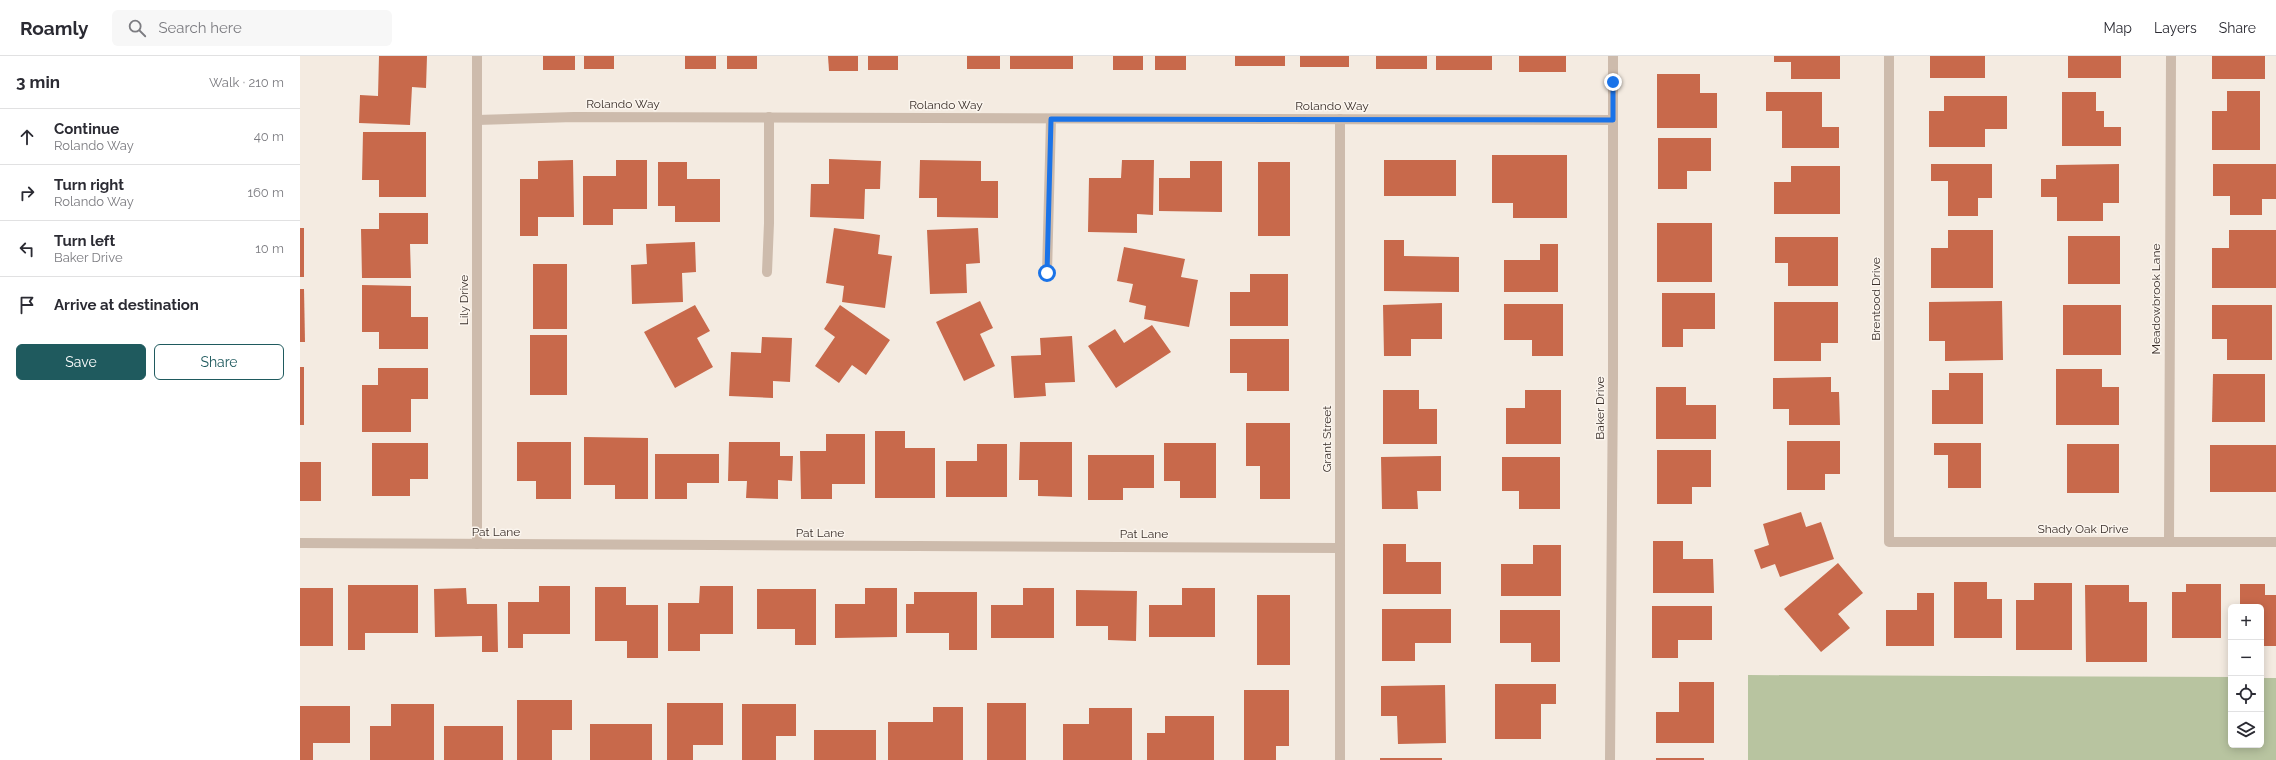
<!DOCTYPE html>
<meta charset="utf-8">
<style>
body{margin:0;font-family:Raleway,sans-serif;background:#f7f7f7;color:#2b2b33}
.controls{position:absolute;right:12px;bottom:12px;display:grid;overflow:hidden;border-radius:6px;box-shadow:0 2px 10px #0003}
.controls button{width:36px;height:36px;display:grid;place-items:center;padding:0;border:0;border-bottom:1px solid #e1e1e2;background:#fff;color:#2b2b33;font:20px sans-serif}
.stop{position:absolute;width:12px;height:12px;margin:-9px;border:3px solid #1a73e8;border-radius:50%;background:#fff}
.stop.end{background:#1a73e8;border-color:#fff;box-shadow:0 1px 4px #0008}
.list{margin:0;padding:0;list-style:none}
h2{display:flex;justify-content:space-between;align-items:center;height:52px;margin:0;padding:0 16px;font-size:17px}
h2 small{font-size:13px;font-weight:400;color:#7c7c81}
.list li{display:grid;grid-template-columns:26px 1fr auto;gap:12px;align-items:center;box-sizing:border-box;height:56px;padding:0 16px;border-top:1px solid #e1e1e2}
.list b{display:block;font-size:15px;white-space:nowrap}
.list p{margin:0;font-size:13px;white-space:nowrap;color:#7c7c81}
.list em{font-size:13px;font-style:normal;color:#7c7c81}
.actions{display:flex;gap:8px;padding:12px 16px}
.actions a{flex:1;padding:9px 0;border:1px solid #1f5a5e;border-radius:6px;text-align:center;font-size:14px;color:#1f5a5e}
.actions .main{background:#1f5a5e;color:#fff}
.icon{flex:none;width:22px;height:22px;fill:none;stroke:currentColor;stroke-width:2;stroke-linecap:round;stroke-linejoin:round}
.map{position:relative;flex:none;width:1976px;height:704px;overflow:hidden}
header{display:flex;align-items:center;gap:24px;box-sizing:border-box;height:56px;padding:0 20px;background:#fff;border-bottom:1px solid #e1e1e2}
header strong{font-size:19px}
nav{display:flex;gap:22px;margin-inline-start:auto;font-size:14px}
.search{width:280px;height:36px;background:#f7f7f7;display:flex;align-items:center;gap:10px;box-sizing:border-box;padding:0 14px;border-radius:6px;color:#7c7c81;font-size:15px}
main{display:flex}
aside{flex:1;background:#fff}
.map>svg:first-child{display:block}
.green{fill:#b8c4a0}
.building{fill:#c8694b}
.lines{fill:none;stroke-linecap:round;stroke-linejoin:round}
.minor{stroke:#cdbbac;stroke-width:10}
.route{stroke:#1a73e8;stroke-width:5}
.labels{text-anchor:middle;stroke-width:3;stroke-linejoin:round;paint-order:stroke}
.street-label{font-size:12px;fill:#3b302b;stroke:#fbf5ee}
</style>
<header>
<strong>Roamly</strong>
<div class="search"><svg class="icon" aria-label="search" viewBox="0 0 24 24"><circle cx="10" cy="10" r="6"/><path d="M15 15l6 6"/></svg>Search here</div>
<nav><a>Map</a><a>Layers</a><a>Share</a></nav>
</header>
<main>
<aside>
<h2>3 min<small>Walk · 210 m</small></h2>
<ul class="list">
<li><svg class="icon" aria-label="ahead" viewBox="0 0 24 24"><path d="M12 20V5M6 11l6-6 6 6"/></svg><div><b>Continue</b><p>Rolando Way</p></div><em>40 m</em></li>
<li><svg class="icon" aria-label="right" viewBox="0 0 24 24"><path d="M7 20v-9h11M14 6l5 5-5 5"/></svg><div><b>Turn right</b><p>Rolando Way</p></div><em>160 m</em></li>
<li><svg class="icon" aria-label="left" viewBox="0 0 24 24"><path d="M17 20v-9H6M10 6l-5 5 5 5"/></svg><div><b>Turn left</b><p>Baker Drive</p></div><em>10 m</em></li>
<li><svg class="icon" aria-label="arrive" viewBox="0 0 24 24"><path d="M6 21V4h12l-3 4 3 4H6"/></svg><div><b>Arrive at destination</b></div></li>
</ul>
<div class="actions"><a class="main">Save</a><a>Share</a></div>
</aside>
<div class="map">
<svg width="1976" height="704" viewBox="0 0 1976 704">
<rect width="100%" height="100%" fill="#f4ebe1"/>
<path class="green" d="M 1448,619 L 1931,621 L 1931,689 L 1961,689 L 1961,622 L 1976,622 L 1976,704 L 1448,704 Z"/>
<g class="building">
<path d="M 79,0 L 127,0 L 126,32 L 112,31 L 110,69 L 59,67 L 60,39 L 78,40 Z"/>
<rect x="243" y="0" width="32" height="14"/>
<rect x="284" y="0" width="30" height="13"/>
<rect x="385" y="0" width="31" height="13"/>
<rect x="427" y="0" width="30" height="13"/>
<path d="M 528,0 L 558,0 L 558,15 L 529,15 Z"/>
<rect x="568" y="0" width="30" height="14"/>
<rect x="667" y="0" width="33" height="13"/>
<rect x="710" y="0" width="63" height="13"/>
<rect x="813" y="0" width="30" height="14"/>
<rect x="855" y="0" width="31" height="14"/>
<rect x="935" y="0" width="50" height="10"/>
<rect x="1000" y="0" width="49" height="11"/>
<rect x="1076" y="0" width="51" height="13"/>
<rect x="1136" y="0" width="56" height="14"/>
<rect x="1219" y="0" width="47" height="16"/>
<path d="M 1474,0 L 1540,0 L 1540,23 L 1491,23 L 1491,6 L 1474,6 Z"/>
<rect x="1630" y="0" width="55" height="22"/>
<rect x="1768" y="0" width="53" height="22"/>
<rect x="1912" y="0" width="53" height="23"/>
<path d="M 1357,18 L 1400,18 L 1400,37 L 1417,37 L 1417,72 L 1357,72 Z"/>
<path d="M 1927,35 L 1960,35 L 1960,94 L 1912,94 L 1912,55 L 1927,55 Z"/>
<path d="M 1466,36 L 1522,36 L 1522,71 L 1539,71 L 1539,92 L 1482,92 L 1482,55 L 1466,55 Z"/>
<path d="M 1762,36 L 1796,36 L 1796,55 L 1804,55 L 1804,71 L 1821,71 L 1821,90 L 1762,90 Z"/>
<path d="M 1644,40 L 1707,40 L 1707,73 L 1685,73 L 1685,91 L 1629,91 L 1629,55 L 1644,55 Z"/>
<path d="M 63,76 L 126,76 L 126,141 L 79,141 L 79,124 L 62,124 Z"/>
<path d="M 1358,82 L 1411,82 L 1411,115 L 1387,115 L 1387,133 L 1358,133 Z"/>
<path d="M 1192,99 L 1267,99 L 1267,162 L 1213,162 L 1213,147 L 1192,147 Z"/>
<path d="M 529,103 L 581,105 L 580,133 L 565,133 L 564,163 L 510,161 L 511,128 L 529,128 Z"/>
<path d="M 273,104 L 274,161 L 238,161 L 238,180 L 220,180 L 220,123 L 238,123 L 238,105 Z"/>
<path d="M 316,104 L 347,104 L 347,153 L 313,153 L 313,169 L 283,169 L 283,120 L 316,120 Z"/>
<path d="M 620,104 L 681,105 L 681,125 L 698,125 L 698,162 L 637,161 L 637,142 L 619,142 Z"/>
<path d="M 822,104 L 854,104 L 853,159 L 837,158 L 837,177 L 788,176 L 789,122 L 821,122 Z"/>
<rect x="1084" y="104" width="72" height="36"/>
<path d="M 890,105 L 922,105 L 922,156 L 859,155 L 859,122 L 890,122 Z"/>
<path d="M 358,106 L 387,106 L 387,123 L 420,123 L 420,166 L 375,166 L 375,150 L 358,150 Z"/>
<rect x="958" y="106" width="32" height="74"/>
<path d="M 1631,108 L 1692,108 L 1692,142 L 1678,142 L 1678,160 L 1648,160 L 1648,125 L 1631,125 Z"/>
<path d="M 1819,108 L 1819,147 L 1803,147 L 1803,165 L 1757,165 L 1757,141 L 1741,141 L 1741,123 L 1756,123 L 1756,109 Z"/>
<path d="M 1913,108 L 1976,108 L 1976,143 L 1962,143 L 1962,159 L 1930,159 L 1930,140 L 1913,140 Z"/>
<path d="M 1491,110 L 1540,110 L 1540,158 L 1474,158 L 1474,126 L 1491,126 Z"/>
<path d="M 79,157 L 128,157 L 128,188 L 110,188 L 111,222 L 62,222 L 61,173 L 79,173 Z"/>
<rect x="1357" y="167" width="55" height="59"/>
<rect x="0" y="172" width="4" height="49"/>
<path d="M 534,172 L 580,179 L 578,198 L 592,200 L 585,252 L 542,246 L 544,230 L 526,227 Z"/>
<path d="M 678,172 L 680,207 L 666,208 L 667,237 L 630,238 L 627,174 Z"/>
<path d="M 1648,174 L 1693,174 L 1693,232 L 1631,232 L 1631,192 L 1648,192 Z"/>
<path d="M 1929,174 L 1976,174 L 1976,232 L 1912,232 L 1912,192 L 1929,192 Z"/>
<rect x="1768" y="180" width="52" height="48"/>
<path d="M 1475,181 L 1538,181 L 1538,230 L 1488,230 L 1488,207 L 1475,207 Z"/>
<path d="M 1084,184 L 1104,184 L 1104,200 L 1159,201 L 1159,236 L 1084,235 Z"/>
<path d="M 395,186 L 396,216 L 382,217 L 383,246 L 332,248 L 331,209 L 347,208 L 346,188 Z"/>
<path d="M 1240,188 L 1258,188 L 1258,236 L 1204,236 L 1204,204 L 1240,204 Z"/>
<path d="M 824,191 L 885,203 L 881,221 L 898,224 L 889,271 L 844,263 L 846,250 L 829,246 L 833,228 L 817,225 Z"/>
<rect x="233" y="208" width="34" height="65"/>
<path d="M 950,218 L 988,218 L 988,270 L 930,270 L 930,236 L 950,236 Z"/>
<path d="M 62,229 L 111,230 L 111,261 L 128,261 L 128,293 L 79,293 L 79,276 L 62,276 Z"/>
<path d="M 0,233 L 4,233 L 5,286 L 0,286 Z"/>
<path d="M 1362,237 L 1415,237 L 1415,273 L 1383,273 L 1383,291 L 1362,291 Z"/>
<path d="M 680,245 L 693,272 L 680,278 L 695,310 L 664,325 L 636,266 Z"/>
<path d="M 1702,245 L 1703,304 L 1645,305 L 1645,285 L 1629,285 L 1629,246 Z"/>
<path d="M 1474,246 L 1538,246 L 1538,287 L 1521,287 L 1521,305 L 1474,305 Z"/>
<path d="M 1142,247 L 1142,283 L 1111,283 L 1111,300 L 1084,300 L 1083,249 Z"/>
<path d="M 1204,248 L 1263,248 L 1263,300 L 1232,300 L 1232,284 L 1204,284 Z"/>
<path d="M 395,249 L 410,275 L 397,282 L 413,311 L 375,332 L 344,276 Z"/>
<path d="M 540,249 L 590,284 L 566,319 L 552,309 L 539,327 L 515,310 L 535,281 L 524,273 Z"/>
<rect x="1763" y="249" width="58" height="50"/>
<path d="M 1912,249 L 1972,249 L 1972,304 L 1927,304 L 1927,283 L 1912,283 Z"/>
<path d="M 852,269 L 871,296 L 816,332 L 788,290 L 815,273 L 824,287 Z"/>
<rect x="230" y="279" width="37" height="60"/>
<path d="M 772,280 L 775,326 L 745,327 L 746,340 L 714,342 L 711,300 L 741,299 L 740,282 Z"/>
<path d="M 462,281 L 492,282 L 490,326 L 473,325 L 473,342 L 429,340 L 431,296 L 461,297 Z"/>
<path d="M 930,283 L 989,283 L 989,335 L 947,335 L 947,317 L 930,317 Z"/>
<rect x="0" y="311" width="4" height="58"/>
<path d="M 78,312 L 128,312 L 128,343 L 111,343 L 111,376 L 62,376 L 62,329 L 78,329 Z"/>
<path d="M 1756,313 L 1802,313 L 1802,331 L 1819,331 L 1819,369 L 1756,369 Z"/>
<path d="M 1649,317 L 1683,317 L 1683,368 L 1632,368 L 1632,334 L 1649,334 Z"/>
<path d="M 1913,318 L 1965,318 L 1965,366 L 1912,366 Z"/>
<path d="M 1531,321 L 1531,336 L 1539,336 L 1540,369 L 1489,369 L 1489,353 L 1473,353 L 1473,322 Z"/>
<path d="M 1356,331 L 1386,331 L 1386,349 L 1416,349 L 1416,383 L 1356,383 Z"/>
<path d="M 1083,334 L 1119,334 L 1119,353 L 1137,353 L 1137,388 L 1083,388 Z"/>
<path d="M 1225,334 L 1261,334 L 1261,388 L 1206,388 L 1206,352 L 1225,352 Z"/>
<path d="M 946,367 L 990,367 L 990,443 L 960,443 L 960,410 L 946,410 Z"/>
<path d="M 575,375 L 605,375 L 605,392 L 635,392 L 635,442 L 575,442 Z"/>
<path d="M 526,378 L 565,378 L 565,428 L 532,428 L 532,443 L 501,443 L 500,395 L 526,395 Z"/>
<path d="M 284,381 L 348,382 L 348,443 L 315,443 L 315,429 L 284,429 Z"/>
<path d="M 1487,385 L 1540,385 L 1540,418 L 1525,418 L 1525,434 L 1487,434 Z"/>
<path d="M 217,386 L 271,386 L 271,443 L 236,443 L 236,425 L 217,425 Z"/>
<path d="M 429,386 L 480,386 L 480,400 L 493,400 L 492,425 L 478,424 L 478,443 L 446,442 L 447,425 L 428,425 Z"/>
<path d="M 720,386 L 772,386 L 772,441 L 738,440 L 738,424 L 719,424 Z"/>
<path d="M 72,387 L 128,387 L 128,423 L 110,423 L 110,440 L 72,440 Z"/>
<path d="M 864,387 L 916,387 L 916,442 L 880,442 L 880,425 L 864,425 Z"/>
<path d="M 1634,387 L 1681,387 L 1681,432 L 1648,432 L 1648,399 L 1634,399 Z"/>
<path d="M 677,388 L 707,388 L 707,441 L 646,441 L 646,405 L 677,405 Z"/>
<rect x="1767" y="388" width="52" height="49"/>
<rect x="1910" y="389" width="66" height="47"/>
<path d="M 1357,394 L 1411,394 L 1411,431 L 1392,431 L 1392,448 L 1357,448 Z"/>
<path d="M 355,398 L 419,398 L 419,427 L 387,427 L 387,443 L 355,443 Z"/>
<path d="M 788,399 L 854,399 L 854,432 L 823,432 L 823,444 L 788,444 Z"/>
<path d="M 1141,400 L 1141,435 L 1117,435 L 1118,453 L 1082,453 L 1081,401 Z"/>
<path d="M 1202,401 L 1260,401 L 1260,453 L 1219,453 L 1219,435 L 1202,435 Z"/>
<rect x="0" y="406" width="21" height="39"/>
<path d="M 1501,456 L 1506,471 L 1521,466 L 1534,503 L 1480,521 L 1475,508 L 1461,513 L 1454,494 L 1469,489 L 1463,468 Z"/>
<path d="M 1353,485 L 1383,485 L 1383,503 L 1413,503 L 1414,537 L 1353,537 Z"/>
<path d="M 1083,488 L 1106,488 L 1106,506 L 1141,506 L 1141,538 L 1083,538 Z"/>
<path d="M 1233,489 L 1261,489 L 1261,540 L 1201,540 L 1201,508 L 1233,508 Z"/>
<path d="M 1538,507 L 1563,537 L 1538,558 L 1550,572 L 1521,596 L 1484,553 Z"/>
<path d="M 1654,526 L 1687,526 L 1687,543 L 1702,543 L 1702,582 L 1654,582 Z"/>
<path d="M 1734,527 L 1772,527 L 1772,594 L 1716,594 L 1716,544 L 1734,544 Z"/>
<path d="M 1886,528 L 1921,528 L 1921,582 L 1872,582 L 1872,536 L 1886,536 Z"/>
<path d="M 1940,528 L 1965,528 L 1965,539 L 1976,539 L 1976,590 L 1961,590 L 1961,551 L 1940,551 Z"/>
<path d="M 48,529 L 118,529 L 118,577 L 65,577 L 65,594 L 48,594 Z"/>
<path d="M 1785,529 L 1829,529 L 1829,546 L 1847,546 L 1847,606 L 1786,606 Z"/>
<path d="M 239,530 L 270,530 L 270,578 L 223,578 L 223,592 L 208,592 L 208,546 L 239,546 Z"/>
<path d="M 400,530 L 433,530 L 433,578 L 400,578 L 400,595 L 368,595 L 368,547 L 399,547 Z"/>
<path d="M 295,531 L 326,531 L 326,549 L 358,549 L 358,602 L 327,602 L 327,585 L 295,585 Z"/>
<rect x="0" y="532" width="33" height="58"/>
<path d="M 166,532 L 167,548 L 197,548 L 198,596 L 182,596 L 182,580 L 135,581 L 134,533 Z"/>
<path d="M 565,532 L 597,532 L 597,581 L 535,582 L 535,548 L 565,548 Z"/>
<path d="M 723,532 L 754,532 L 754,582 L 691,582 L 691,549 L 723,549 Z"/>
<path d="M 882,532 L 915,532 L 915,581 L 849,581 L 849,549 L 882,549 Z"/>
<path d="M 457,533 L 516,533 L 516,589 L 495,589 L 495,573 L 457,573 Z"/>
<path d="M 776,534 L 837,535 L 836,585 L 808,584 L 808,570 L 776,570 Z"/>
<path d="M 614,536 L 677,536 L 677,594 L 649,594 L 649,577 L 606,577 L 606,548 L 614,548 Z"/>
<path d="M 1617,537 L 1634,537 L 1634,590 L 1586,590 L 1586,554 L 1617,554 Z"/>
<rect x="957" y="539" width="33" height="70"/>
<path d="M 1352,550 L 1412,550 L 1412,584 L 1378,584 L 1378,602 L 1352,602 Z"/>
<path d="M 1082,553 L 1151,553 L 1151,587 L 1115,587 L 1115,605 L 1082,605 Z"/>
<path d="M 1200,554 L 1260,554 L 1260,606 L 1231,606 L 1231,587 L 1200,587 Z"/>
<path d="M 1379,626 L 1414,626 L 1414,687 L 1356,687 L 1356,656 L 1379,656 Z"/>
<path d="M 1195,628 L 1256,628 L 1256,648 L 1241,648 L 1241,683 L 1195,683 Z"/>
<path d="M 1145,629 L 1146,687 L 1098,688 L 1097,660 L 1081,660 L 1081,630 Z"/>
<path d="M 944,634 L 989,634 L 989,690 L 976,690 L 976,704 L 944,704 Z"/>
<path d="M 217,644 L 272,644 L 272,674 L 252,674 L 252,704 L 217,704 Z"/>
<path d="M 367,647 L 423,647 L 423,689 L 393,689 L 393,704 L 367,704 Z"/>
<rect x="687" y="647" width="39" height="57"/>
<path d="M 91,648 L 134,648 L 134,704 L 70,704 L 70,670 L 91,670 Z"/>
<path d="M 442,648 L 496,648 L 496,680 L 476,680 L 476,704 L 442,704 Z"/>
<path d="M 0,650 L 50,650 L 50,687 L 13,687 L 13,704 L 0,704 Z"/>
<path d="M 633,651 L 663,651 L 663,704 L 588,704 L 588,666 L 633,666 Z"/>
<path d="M 789,652 L 832,652 L 832,704 L 763,704 L 763,668 L 789,668 Z"/>
<path d="M 865,660 L 914,660 L 914,704 L 847,704 L 847,677 L 865,677 Z"/>
<rect x="290" y="668" width="62" height="36"/>
<rect x="144" y="670" width="59" height="34"/>
<rect x="514" y="674" width="62" height="30"/>
<rect x="1080" y="702" width="62" height="2"/>
<rect x="1356" y="702" width="48" height="2"/>
</g>
<g class="lines">
<g class="minor">
<path d="M 177,0 L 177,488"/>
<path d="M 1589,0 L 1589,486 L 1976,486"/>
<path d="M 1040,63 L 1040,704"/>
<path d="M 177,64 L 274,61 L 1313,64"/>
<path d="M 467,216 L 469,167 L 469,61"/>
<path d="M 747,217 L 751,63"/>
<path d="M 1869,486 L 1871,0"/>
<path d="M 0,487 L 1040,492"/>
<path d="M 1310,704 L 1313,322 L 1313,0"/>
</g>
</g>
<g class="lines">
<path class="route" d="M 747,217 L 751,63 L 1313,64 L 1313,26"/>
</g>
<g class="labels">
<g class="street-label">
<text x="323" y="52">Rolando Way</text>
<text x="646" y="53">Rolando Way</text>
<text x="1032" y="54">Rolando Way</text>
<text transform="translate(1576 243) rotate(-90)" y="4">Brentood Drive</text>
<text transform="translate(1856 243) rotate(-90)" y="4">Meadowbrook Lane</text>
<text transform="translate(164 244) rotate(-90)" y="4">Lily Drive</text>
<text transform="translate(1300 352) rotate(-90)" y="4">Baker Drive</text>
<text transform="translate(1027 383) rotate(-90)" y="4">Grant Street</text>
<text x="1783" y="477">Shady Oak Drive</text>
<text x="196" y="480">Pat Lane</text>
<text x="520" y="481">Pat Lane</text>
<text x="844" y="482">Pat Lane</text>
</g>
</g>
</svg>
<div class="controls">
<button>+</button>
<button>−</button>
<button><svg class="icon" aria-label="locate" viewBox="0 0 24 24"><circle cx="12" cy="12" r="6"/><path d="M12 2v4M12 18v4M2 12h4M18 12h4"/></svg></button>
<button><svg class="icon" aria-label="layers" viewBox="0 0 24 24"><path d="M12 4l9 5-9 5-9-5zM3 14l9 5 9-5"/></svg></button>
</div>
<div class="stop" style="left:747px;top:217px"></div>
<div class="stop end" style="left:1313px;top:26px"></div>
</div>
</main>
